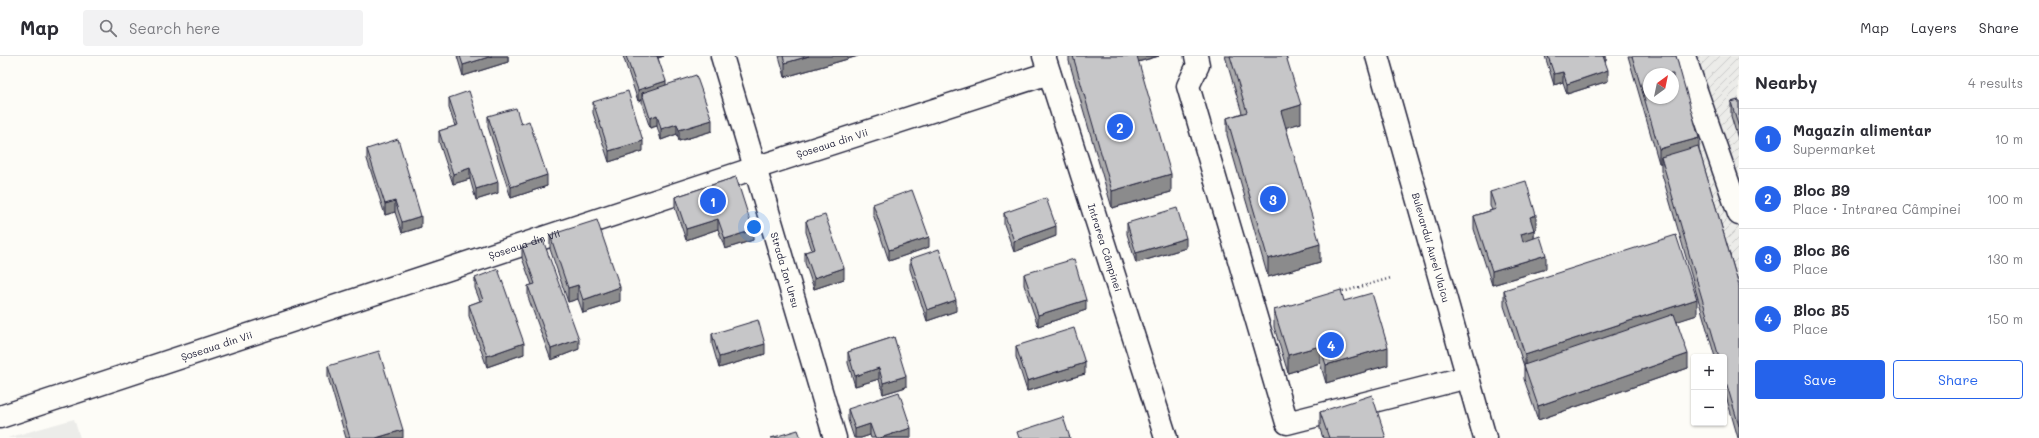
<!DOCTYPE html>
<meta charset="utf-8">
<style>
body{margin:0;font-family:Mali,sans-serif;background:#f2f2f3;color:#2b2b33}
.controls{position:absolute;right:12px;bottom:12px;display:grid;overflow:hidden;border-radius:4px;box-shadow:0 1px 3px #0004}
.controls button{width:36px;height:36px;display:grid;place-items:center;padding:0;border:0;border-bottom:1px solid #e1e1e2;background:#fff;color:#2b2b33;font:20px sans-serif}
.compass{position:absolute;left:1643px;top:12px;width:36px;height:36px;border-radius:50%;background:#fff;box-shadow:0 1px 3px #0004;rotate:33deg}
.you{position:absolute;left:754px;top:171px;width:14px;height:14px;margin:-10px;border:3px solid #fff;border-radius:50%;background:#1a73e8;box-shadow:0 0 0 6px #1a73e833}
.badge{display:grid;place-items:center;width:26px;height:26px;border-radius:50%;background:#2563eb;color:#fff;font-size:13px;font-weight:700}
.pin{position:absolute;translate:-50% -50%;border:2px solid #fff;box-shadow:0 1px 4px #0006}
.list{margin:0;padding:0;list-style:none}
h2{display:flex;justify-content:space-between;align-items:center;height:52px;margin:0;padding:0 16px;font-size:17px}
h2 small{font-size:13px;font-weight:400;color:#7c7c81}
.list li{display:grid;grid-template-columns:26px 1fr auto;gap:12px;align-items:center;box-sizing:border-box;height:60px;padding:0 16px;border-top:1px solid #e1e1e2}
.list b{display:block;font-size:15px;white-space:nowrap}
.list p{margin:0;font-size:13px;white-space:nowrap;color:#7c7c81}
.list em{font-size:13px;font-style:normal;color:#7c7c81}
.actions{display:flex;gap:8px;padding:12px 16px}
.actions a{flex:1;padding:9px 0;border:1px solid #2563eb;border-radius:4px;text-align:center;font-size:14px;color:#2563eb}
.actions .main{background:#2563eb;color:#fff}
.icon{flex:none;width:22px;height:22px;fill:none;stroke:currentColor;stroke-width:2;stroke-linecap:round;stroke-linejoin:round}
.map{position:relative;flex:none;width:1739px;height:382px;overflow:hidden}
header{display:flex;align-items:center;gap:24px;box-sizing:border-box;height:56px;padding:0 20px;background:#fff;border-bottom:1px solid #e1e1e2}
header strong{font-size:19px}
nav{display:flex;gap:22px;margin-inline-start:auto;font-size:14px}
.search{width:280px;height:36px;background:#f2f2f3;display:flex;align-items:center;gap:10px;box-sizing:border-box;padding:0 14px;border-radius:4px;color:#7c7c81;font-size:15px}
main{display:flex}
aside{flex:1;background:#fff}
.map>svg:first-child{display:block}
.built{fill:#ecece9}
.industrial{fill:url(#industrial-furrows);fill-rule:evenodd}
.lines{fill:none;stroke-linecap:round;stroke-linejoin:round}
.minor-casing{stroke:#22223b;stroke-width:25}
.major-casing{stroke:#22223b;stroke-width:25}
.path{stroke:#22223b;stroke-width:2.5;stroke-dasharray:1 3;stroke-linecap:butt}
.minor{stroke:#fdfcf7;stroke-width:22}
.major{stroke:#fdfcf7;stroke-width:22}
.wall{fill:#aaaaac;stroke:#22223b}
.shaded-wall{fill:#8b8b8c;stroke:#22223b}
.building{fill:#c6c6c8;stroke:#22223b;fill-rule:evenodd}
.labels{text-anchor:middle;stroke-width:3.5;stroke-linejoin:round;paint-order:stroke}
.street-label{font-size:10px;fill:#22223b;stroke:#fdfcf7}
</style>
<header>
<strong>Map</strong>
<div class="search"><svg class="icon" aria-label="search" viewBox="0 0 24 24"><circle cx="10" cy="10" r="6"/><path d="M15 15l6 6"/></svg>Search here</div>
<nav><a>Map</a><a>Layers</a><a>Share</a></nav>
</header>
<main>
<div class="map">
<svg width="1739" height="382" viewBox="0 0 1739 382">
<defs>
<pattern id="industrial-furrows" width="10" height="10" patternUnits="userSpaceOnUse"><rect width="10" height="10" fill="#ecece9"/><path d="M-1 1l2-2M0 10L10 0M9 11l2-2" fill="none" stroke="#cacac9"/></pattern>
</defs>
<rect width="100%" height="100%" fill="#fdfcf7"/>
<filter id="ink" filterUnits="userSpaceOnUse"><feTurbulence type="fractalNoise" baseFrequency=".025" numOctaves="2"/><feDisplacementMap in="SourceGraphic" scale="8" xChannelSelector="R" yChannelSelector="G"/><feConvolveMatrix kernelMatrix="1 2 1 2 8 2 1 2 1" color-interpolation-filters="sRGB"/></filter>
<g filter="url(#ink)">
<path class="built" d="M 74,363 L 80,382 L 7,382 Z"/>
<path class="industrial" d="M 1628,0 L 1739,0 L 1739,382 L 1724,301 L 1715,301 ZM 1649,18 L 1673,18 L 1673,42 L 1649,42 Z"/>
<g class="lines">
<g class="minor-casing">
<g id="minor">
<path id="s1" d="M 722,0 L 835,382"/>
<path id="s2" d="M 1044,0 L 1166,382"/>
<path d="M 1196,0 L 1198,9 L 1188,30 L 1287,367 L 1468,321"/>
<path d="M 1684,0 L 1739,158"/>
<path id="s3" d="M 0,361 L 755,112 L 1049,17"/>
</g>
</g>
<g class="major-casing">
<g id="major">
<path id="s4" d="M 1377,0 L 1485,382"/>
</g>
</g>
<path class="path" d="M 1339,237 L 1391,222"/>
<use href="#minor" class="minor"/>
<use href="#major" class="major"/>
</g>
<g class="wall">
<path d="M 457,0 L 508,0 L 508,6 L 463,20 Z"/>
<path d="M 623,0 L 664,0 L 658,2 L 666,29 L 712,75 L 679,85 L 677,78 L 661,84 L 657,70 L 650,72 L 642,48 L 642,43 L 638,45 Z"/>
<path d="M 779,0 L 858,0 L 785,21 Z"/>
<path d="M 1069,0 L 1159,0 L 1138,6 L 1171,136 L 1112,152 L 1069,5 Z"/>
<path d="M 1225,0 L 1286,0 L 1301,67 L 1286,71 L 1320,206 L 1268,221 L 1227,79 L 1227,62 L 1242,57 Z"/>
<path d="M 1545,0 L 1606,0 L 1606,5 L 1605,5 L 1608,25 L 1567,38 L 1563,26 L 1554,29 Z"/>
<path d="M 1628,0 L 1676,0 L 1699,94 L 1739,230 L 1739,382 L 1738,382 L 1724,333 L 1724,301 L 1715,301 L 1661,115 L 1661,107 L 1659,107 Z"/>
<path d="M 449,42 L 498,137 L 476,144 L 470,123 L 453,128 L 439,86 L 439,75 L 455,70 L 449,52 Z"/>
<path d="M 1739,44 L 1739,86 L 1731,60 L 1731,46 Z"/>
<path d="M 593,46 L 643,95 L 609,106 L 593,57 Z"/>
<path d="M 488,60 L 521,68 L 547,130 L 511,142 L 488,71 Z"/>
<path d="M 367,93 L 421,171 L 402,177 L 395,156 L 385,159 L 367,103 Z"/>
<path d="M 736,121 L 753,184 L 725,193 L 718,173 L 686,184 L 675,152 L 675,141 Z"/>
<path d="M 1490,136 L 1536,173 L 1534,174 L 1534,182 L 1546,213 L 1492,229 L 1474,173 L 1474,160 L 1492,154 L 1490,150 Z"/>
<path d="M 873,148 L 929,191 L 889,205 L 873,158 Z"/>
<path d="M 1004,157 L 1056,180 L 1014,196 L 1004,168 Z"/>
<path d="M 806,165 L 844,223 L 814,233 L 805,207 L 805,196 L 812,194 L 806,176 Z"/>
<path d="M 1127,167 L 1186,192 L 1136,207 L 1127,178 Z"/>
<path d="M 550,179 L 620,245 L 583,257 L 578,243 L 568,246 L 550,193 Z"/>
<path d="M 522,191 L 579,293 L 551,304 L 528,241 L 528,230 L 532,229 L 522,202 Z"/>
<path d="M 910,203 L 956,255 L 927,265 L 910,213 Z"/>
<path d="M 1024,218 L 1086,254 L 1038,270 L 1024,229 Z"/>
<path d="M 475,222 L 524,298 L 487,311 L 469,260 L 469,249 L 480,245 L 475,232 Z"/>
<path d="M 1504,234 L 1697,259 L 1677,265 L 1688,312 L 1538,364 L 1524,323 L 1524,310 L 1504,250 Z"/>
<path d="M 1344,245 L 1388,309 L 1326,327 L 1320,307 L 1288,317 L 1274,271 L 1274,254 Z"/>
<path d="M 712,278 L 765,298 L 719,312 L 712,288 Z"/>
<path d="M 894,281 L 906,331 L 883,338 L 879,323 L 855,330 L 848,307 L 848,296 Z"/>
<path d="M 1016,290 L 1085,318 L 1027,335 L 1016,301 Z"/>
<path d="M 328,310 L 403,382 L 346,382 L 328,321 Z"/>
<path d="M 848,353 L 911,382 L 871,382 L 870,379 L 861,382 L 854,382 L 848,364 Z"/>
<path d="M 1320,356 L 1386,382 L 1323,382 L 1320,373 Z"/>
</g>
<g class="shaded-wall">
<path d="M 492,0 L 508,0 L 508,6 L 463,20 L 463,9 Z"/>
<path d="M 655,0 L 664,0 L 655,3 Z"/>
<path d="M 809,0 L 858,0 L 785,21 L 785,7 Z"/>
<path d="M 1134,0 L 1159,0 L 1134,7 Z"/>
<path d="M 1602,0 L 1606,0 L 1606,5 L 1602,6 Z"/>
<path d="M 1608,14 L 1608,25 L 1567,38 L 1567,28 Z"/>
<path d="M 1563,16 L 1563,26 L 1554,29 L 1554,18 Z"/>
<path d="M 666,25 L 666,35 L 642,37 L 642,43 L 638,45 L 638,34 Z"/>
<path d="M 1301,49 L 1301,67 L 1281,73 L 1281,55 Z"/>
<path d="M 657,59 L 657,70 L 650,72 L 650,62 Z"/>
<path d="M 712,64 L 712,75 L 679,85 L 679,74 Z"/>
<path d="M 677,68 L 677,78 L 661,84 L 661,73 Z"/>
<path d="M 1699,82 L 1699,96 L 1661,101 L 1661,107 L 1659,107 L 1659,93 Z"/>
<path d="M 643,85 L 643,95 L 609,106 L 609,95 Z"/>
<path d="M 470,112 L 470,123 L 453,128 L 453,118 Z"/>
<path d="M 1171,118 L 1171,136 L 1112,152 L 1112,135 Z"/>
<path d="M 547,119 L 547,130 L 511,142 L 511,131 Z"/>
<path d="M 498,126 L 498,137 L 476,144 L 476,133 Z"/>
<path d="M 395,145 L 395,156 L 385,159 L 385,148 Z"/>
<path d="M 1536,159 L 1536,173 L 1530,175 L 1530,161 Z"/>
<path d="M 421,160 L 421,171 L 402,177 L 402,166 Z"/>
<path d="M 718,163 L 718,173 L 686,184 L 686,173 Z"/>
<path d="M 1056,170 L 1056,180 L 1014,196 L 1014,185 Z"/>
<path d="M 753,174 L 753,184 L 725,193 L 725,183 Z"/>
<path d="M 1534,174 L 1534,188 L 1521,192 L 1521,178 Z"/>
<path d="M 929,181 L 929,191 L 889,205 L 889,194 Z"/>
<path d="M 1186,182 L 1186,192 L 1136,207 L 1136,197 Z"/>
<path d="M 1320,188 L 1320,206 L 1268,221 L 1268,203 Z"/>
<path d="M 1546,199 L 1546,213 L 1492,229 L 1492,215 Z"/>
<path d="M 844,212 L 844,223 L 814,233 L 814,222 Z"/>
<path d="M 578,229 L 578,243 L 568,246 L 568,232 Z"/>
<path d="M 620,231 L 620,245 L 583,257 L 583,244 Z"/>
<path d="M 1697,243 L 1697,259 L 1525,315 L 1525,299 Z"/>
<path d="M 956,244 L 956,255 L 927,265 L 927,254 Z"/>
<path d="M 1086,244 L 1086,254 L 1038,270 L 1038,259 Z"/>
<path d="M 579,283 L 579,293 L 551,304 L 551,293 Z"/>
<path d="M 524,287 L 524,298 L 487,311 L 487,300 Z"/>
<path d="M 765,288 L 765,298 L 719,312 L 719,301 Z"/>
<path d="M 1320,290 L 1320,307 L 1288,317 L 1288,299 Z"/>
<path d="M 1388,291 L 1388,309 L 1326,327 L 1326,309 Z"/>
<path d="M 1688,298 L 1688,312 L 1538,364 L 1538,350 Z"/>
<path d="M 1085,307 L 1085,318 L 1027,335 L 1027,325 Z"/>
<path d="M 879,312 L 879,323 L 855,330 L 855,320 Z"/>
<path d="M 906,320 L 906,331 L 883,338 L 883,327 Z"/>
<path d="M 870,368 L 870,379 L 861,382 L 855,382 L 855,373 Z"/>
<path d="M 911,372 L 911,382 L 880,382 Z"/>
<path d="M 403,374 L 403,382 L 376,382 Z"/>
</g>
<g class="building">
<path d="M 460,0 L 492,0 L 463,9 Z"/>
<path d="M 626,0 L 657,0 L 666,25 L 638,34 Z"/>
<path d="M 783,0 L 809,0 L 785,7 Z"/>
<path d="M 1073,0 L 1137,0 L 1171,118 L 1112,135 Z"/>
<path d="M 1230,0 L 1286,0 L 1301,49 L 1281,55 L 1320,188 L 1268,203 L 1227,62 L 1247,56 Z"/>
<path d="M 1548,0 L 1603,0 L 1608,14 L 1567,28 L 1563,16 L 1554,18 Z"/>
<path d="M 1632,0 L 1676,0 L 1699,82 L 1659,93 ZM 1649,18 L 1673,18 L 1673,42 L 1649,42 Z"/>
<path d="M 696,19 L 712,64 L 679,74 L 677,68 L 661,73 L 657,59 L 650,62 L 642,37 Z"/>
<path d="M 469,35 L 498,126 L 476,133 L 470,112 L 453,118 L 439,75 L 458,69 L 449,42 Z"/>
<path d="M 628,35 L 643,85 L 609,95 L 593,46 Z"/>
<path d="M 1739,44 L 1739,72 L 1731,46 Z"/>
<path d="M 516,52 L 521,68 L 529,65 L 547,119 L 511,131 L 488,60 Z"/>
<path d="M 398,83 L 421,160 L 402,166 L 395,145 L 385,148 L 367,93 Z"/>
<path d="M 1698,90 L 1739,230 L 1739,370 L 1724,319 L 1724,301 L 1719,301 L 1661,101 Z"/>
<path d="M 736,121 L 753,174 L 725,183 L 718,163 L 686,173 L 675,141 Z"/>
<path d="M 1526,125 L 1536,159 L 1530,161 L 1534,174 L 1521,178 L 1523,186 L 1540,180 L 1546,199 L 1492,215 L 1474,160 L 1496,153 L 1490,136 Z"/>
<path d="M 912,134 L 929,181 L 889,194 L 873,148 Z"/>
<path d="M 1046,142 L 1056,170 L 1014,185 L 1004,157 Z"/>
<path d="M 1177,152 L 1186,182 L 1136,197 L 1127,167 Z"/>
<path d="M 825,159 L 844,212 L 814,222 L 805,196 L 815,193 L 806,165 Z"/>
<path d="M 597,164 L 620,231 L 583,244 L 578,229 L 568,232 L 550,179 Z"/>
<path d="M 1676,179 L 1697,243 L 1525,299 L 1504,234 Z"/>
<path d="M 543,184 L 579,283 L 551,293 L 528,230 L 535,228 L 522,191 Z"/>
<path d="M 939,193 L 956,244 L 927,254 L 910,203 Z"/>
<path d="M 1074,203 L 1086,244 L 1038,259 L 1024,218 Z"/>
<path d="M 498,213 L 524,287 L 487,300 L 469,249 L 483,244 L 475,222 Z"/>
<path d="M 1341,234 L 1344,245 L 1372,237 L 1388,291 L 1326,309 L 1320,290 L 1288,299 L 1274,254 Z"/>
<path d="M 1674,258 L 1688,298 L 1538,350 L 1524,309 Z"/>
<path d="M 758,264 L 765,288 L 719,301 L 712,278 Z"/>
<path d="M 1074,272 L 1085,307 L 1027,325 L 1016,290 Z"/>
<path d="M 894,281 L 906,320 L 883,327 L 879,312 L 855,320 L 848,296 Z"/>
<path d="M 379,295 L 403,374 L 376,382 L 350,382 L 328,310 Z"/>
<path d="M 899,336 L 911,372 L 880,382 L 875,382 L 870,368 L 855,373 L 848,353 Z"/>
<path d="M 1372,339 L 1386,382 L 1329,382 L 1320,356 Z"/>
<path d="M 1063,361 L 1070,382 L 1019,382 L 1017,376 Z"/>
<path d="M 798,374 L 801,382 L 771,382 Z"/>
</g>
</g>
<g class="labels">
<g class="street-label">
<text dy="4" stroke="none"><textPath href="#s3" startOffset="876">Șoseaua din Vii</textPath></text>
<text dy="4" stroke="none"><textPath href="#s3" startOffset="552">Șoseaua din Vii</textPath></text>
<text dy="4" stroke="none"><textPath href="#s2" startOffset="201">Intrarea Câmpinei</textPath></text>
<text dy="4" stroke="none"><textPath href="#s4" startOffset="199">Bulevardul Aurel Vlaicu</textPath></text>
<text dy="4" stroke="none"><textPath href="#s1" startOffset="223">Strada Ion Ursu</textPath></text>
<text dy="4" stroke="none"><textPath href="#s3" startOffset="228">Șoseaua din Vii</textPath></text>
</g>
</g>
</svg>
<div class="controls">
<button>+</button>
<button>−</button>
</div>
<svg class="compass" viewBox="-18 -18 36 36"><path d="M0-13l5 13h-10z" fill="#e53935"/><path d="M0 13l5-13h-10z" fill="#7c7c81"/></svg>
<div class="you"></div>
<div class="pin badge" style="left:713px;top:145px">1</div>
<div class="pin badge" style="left:1120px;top:71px">2</div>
<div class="pin badge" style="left:1273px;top:143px">3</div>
<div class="pin badge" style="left:1331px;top:289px">4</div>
</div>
<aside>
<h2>Nearby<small>4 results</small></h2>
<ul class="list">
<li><span class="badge">1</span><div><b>Magazin alimentar</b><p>Supermarket</p></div><em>10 m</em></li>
<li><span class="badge">2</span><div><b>Bloc B9</b><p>Place · Intrarea Câmpinei</p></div><em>100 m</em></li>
<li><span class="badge">3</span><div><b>Bloc B6</b><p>Place</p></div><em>130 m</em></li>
<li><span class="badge">4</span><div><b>Bloc B5</b><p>Place</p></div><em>150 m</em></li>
</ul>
<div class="actions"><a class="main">Save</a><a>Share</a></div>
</aside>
</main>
